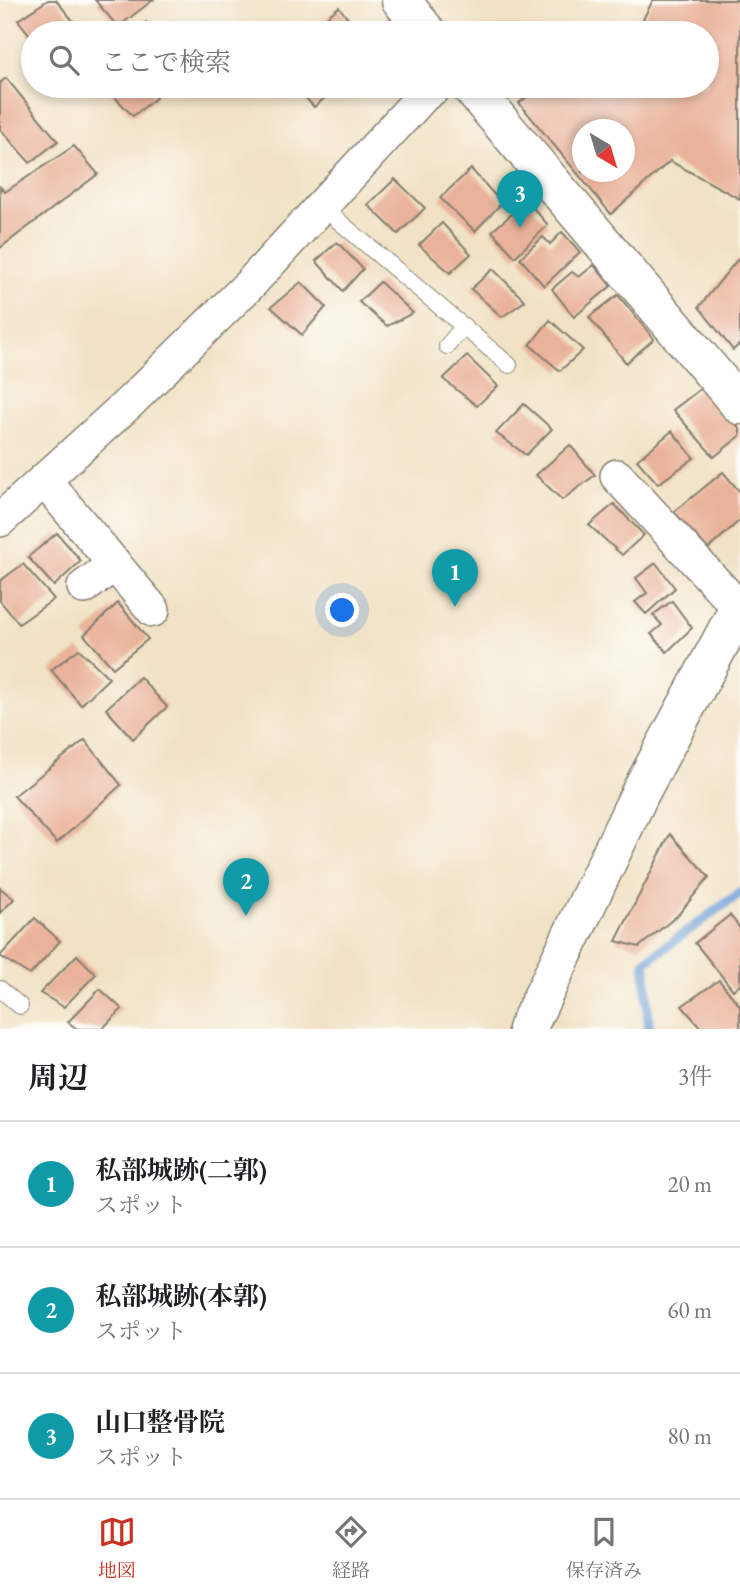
<!DOCTYPE html>
<html lang="ja">
<meta charset="utf-8">
<style>
body{margin:0;font-family:"EB Garamond","Noto Serif JP",serif;background:#f6f6f6;color:#202124}
.compass{position:absolute;left:572px;top:119px;width:63px;height:63px;border-radius:50%;background:#fff;box-shadow:0 4px 10px #0003;rotate:142deg}
.you{position:absolute;left:343px;top:611px;width:24px;height:24px;margin:-18px;border:5px solid #fff;border-radius:50%;background:#1a73e8;box-shadow:0 0 0 10px #1a73e833}
.badge{display:grid;place-items:center;width:46px;height:46px;border-radius:50%;background:#c8321e;color:#fff;font-size:23px;font-weight:700}
.pin{position:absolute;translate:-50% -58px;filter:drop-shadow(0 2px 4px #0008)}
.pin::after{content:'';position:absolute;top:37px;width:24px;height:21px;background:inherit;clip-path:polygon(0 0,100% 0,50% 100%)}
.list{margin:0;padding:0;list-style:none}
h2{display:flex;justify-content:space-between;align-items:center;height:91px;margin:0;padding:0 28px;font-size:30px}
h2 small{font-size:23px;font-weight:400;color:#757577}
.list li{display:grid;grid-template-columns:46px 1fr auto;gap:21px;align-items:center;box-sizing:border-box;height:126px;padding:0 28px;border-top:2px solid #e0e0e0}
.list b{display:block;font-size:26px;white-space:nowrap}
.list p{margin:0;font-size:23px;white-space:nowrap;color:#757577}
.list em{font-size:23px;font-style:normal;color:#757577}
.icon{flex:none;width:38px;height:38px;fill:none;stroke:currentColor;stroke-width:2;stroke-linecap:round;stroke-linejoin:round}
.map{position:relative;flex:none;width:740px;height:1029px;overflow:hidden}
.search{position:absolute;background:#fff;box-shadow:0 4px 10px #0003;left:21px;right:21px;top:21px;height:77px;display:flex;align-items:center;gap:18px;box-sizing:border-box;padding:0 24px;border-radius:38px;color:#757577;font-size:26px}
.sheet{height:469px;background:#fff}
nav{display:flex;justify-content:space-around;align-items:center;box-sizing:border-box;height:98px;border-top:2px solid #e0e0e0;background:#fff;font-size:19px;color:#757577}
nav a{display:grid;justify-items:center;gap:4px}
nav .on{color:#c8321e}
.map>svg:first-child{display:block}
.lines{fill:none;stroke-linecap:round;stroke-linejoin:round}
.stream{stroke:#6a9cd5;stroke-width:10}
.building{fill:#eab29a;fill-rule:evenodd}
.lane-casing{stroke:#867f70;stroke-width:18}
.street-casing{stroke:#867f70;stroke-width:36}
.secondary-casing{stroke:#867f70;stroke-width:41}
.lane{stroke:#fff;stroke-width:16}
.street{stroke:#fff;stroke-width:33}
.secondary{stroke:#fff;stroke-width:38}
</style>
<div class="map">
<svg width="740" height="1029" viewBox="0 0 740 1029">
<rect width="100%" height="100%" fill="#fdfcf7"/>
<filter id="ink" filterUnits="userSpaceOnUse"><feTurbulence type="fractalNoise" baseFrequency=".0143" numOctaves="2"/><feDisplacementMap in="SourceGraphic" scale="14" xChannelSelector="R" yChannelSelector="G"/><feConvolveMatrix kernelMatrix="1 2 1 2 8 2 1 2 1" color-interpolation-filters="sRGB"/></filter>
<filter id="wash" filterUnits="userSpaceOnUse"><feTurbulence type="fractalNoise" baseFrequency=".00686" numOctaves="4" result="noise"/><feDisplacementMap in="SourceGraphic" scale="28" xChannelSelector="R" yChannelSelector="G"/><feGaussianBlur stdDeviation="1.57" result="paint"/><feColorMatrix in="noise" values="0 0 0 0 0 0 0 0 0 0 0 0 0 0 0 0 0 1.4 0 .05"/><feComposite in="paint" operator="in"/></filter>
<g filter="url(#wash)">
<rect width="100%" height="100%" fill="#f1e2c5"/>
<g class="lines">
<path class="stream" d="M 649,1029 L 645,962 L 740,893"/>
</g>
<g id="blocks">
<g class="building">
<path d="M 48,0 L 56,0 L 74,22 L 56,33 L 33,33 L 33,39 L 18,20 Z"/>
<path d="M 95,0 L 153,0 L 118,27 Z"/>
<path d="M 653,0 L 740,0 L 740,199 L 670,161 L 611,214 L 519,103 L 542,86 L 707,86 L 707,33 L 636,33 ZM 582,130 L 624,130 L 624,172 L 582,172 Z"/>
<path d="M 339,7 L 359,33 L 307,33 Z"/>
<path d="M 146,22 L 156,33 L 129,33 Z"/>
<path d="M 6,78 L 58,141 L 30,163 L 0,129 L 0,83 Z"/>
<path d="M 104,86 L 145,86 L 156,98 L 133,116 Z"/>
<path d="M 295,86 L 339,86 L 314,107 Z"/>
<path d="M 74,146 L 98,174 L 0,248 L 0,187 L 5,192 Z"/>
<path d="M 471,169 L 502,203 L 475,231 L 440,198 Z"/>
<path d="M 395,179 L 425,208 L 398,234 L 368,205 Z"/>
<path d="M 527,201 L 548,225 L 515,257 L 492,231 Z"/>
<path d="M 442,223 L 471,254 L 450,273 L 419,245 Z"/>
<path d="M 562,232 L 580,252 L 544,286 L 520,258 L 543,237 L 550,244 Z"/>
<path d="M 337,242 L 363,269 L 343,291 L 316,261 Z"/>
<path d="M 737,260 L 740,263 L 740,344 L 733,350 L 699,307 Z"/>
<path d="M 594,265 L 611,286 L 574,317 L 552,289 L 572,272 L 579,277 Z"/>
<path d="M 493,269 L 525,301 L 502,317 L 471,289 Z"/>
<path d="M 301,282 L 326,307 L 302,335 L 271,307 Z"/>
<path d="M 380,282 L 413,313 L 387,326 L 359,302 Z"/>
<path d="M 618,295 L 654,339 L 626,363 L 589,317 Z"/>
<path d="M 550,320 L 583,350 L 560,371 L 530,345 Z"/>
<path d="M 467,356 L 498,386 L 477,406 L 443,379 Z"/>
<path d="M 704,386 L 740,429 L 740,436 L 714,457 L 673,410 Z"/>
<path d="M 524,404 L 552,429 L 526,455 L 496,433 Z"/>
<path d="M 672,431 L 694,458 L 658,484 L 637,460 Z"/>
<path d="M 570,445 L 595,475 L 562,500 L 536,475 Z"/>
<path d="M 723,472 L 740,492 L 740,520 L 708,549 L 674,512 Z"/>
<path d="M 614,504 L 644,535 L 622,555 L 589,525 Z"/>
<path d="M 57,533 L 81,561 L 54,586 L 28,557 Z"/>
<path d="M 656,563 L 675,588 L 646,614 L 635,602 L 647,593 L 636,578 Z"/>
<path d="M 23,564 L 54,599 L 19,624 L 0,601 L 0,581 Z"/>
<path d="M 672,601 L 692,628 L 667,652 L 651,634 L 662,625 L 653,615 Z"/>
<path d="M 118,603 L 148,639 L 113,668 L 84,635 Z"/>
<path d="M 79,649 L 109,678 L 81,705 L 51,670 Z"/>
<path d="M 140,677 L 167,707 L 133,739 L 106,709 Z"/>
<path d="M 85,740 L 121,785 L 57,843 L 14,796 Z"/>
<path d="M 670,834 L 709,877 L 678,915 L 639,947 L 616,941 Z"/>
<path d="M 0,888 L 14,899 L 0,913 Z"/>
<path d="M 730,915 L 740,928 L 740,984 L 733,990 L 695,943 Z"/>
<path d="M 35,918 L 60,941 L 30,975 L 0,956 Z"/>
<path d="M 77,955 L 96,974 L 64,1007 L 40,993 Z"/>
<path d="M 719,980 L 740,1006 L 740,1029 L 702,1029 L 682,1006 Z"/>
<path d="M 100,989 L 122,1009 L 102,1029 L 77,1029 L 68,1022 Z"/>
</g>
</g>
</g>
<g filter="url(#ink)">
<use href="#blocks" fill-opacity="0" stroke="#867f70" stroke-width="2"/>
<g class="lines">
<g class="lane-casing">
<g id="lane">
<path d="M 322,207 L 509,365"/>
<path d="M 447,346 L 464,326"/>
<path d="M 0,989 L 20,1006"/>
</g>
</g>
<g class="street-casing">
<g id="street">
<path d="M 617,476 L 739,608"/>
<path d="M 44,480 L 153,610"/>
<path d="M 0,520 L 130,402 L 250,284 L 423,96 L 436,86"/>
<path d="M 84,587 L 115,564"/>
</g>
</g>
<g class="secondary-casing">
<g id="secondary">
<path d="M 401,0 L 427,33"/>
<path d="M 470,86 L 740,405"/>
<path d="M 527,1029 L 641,791 L 740,606"/>
</g>
</g>
<use href="#lane" class="lane"/>
<use href="#street" class="street"/>
<use href="#secondary" class="secondary"/>
</g>
</g>
</svg>
<svg class="compass" viewBox="-18 -18 36 36"><path d="M0-13l5 13h-10z" fill="#e53935"/><path d="M0 13l5-13h-10z" fill="#757577"/></svg>
<div class="you"></div>
<div class="pin badge" style="left:455px;top:607px;background:#0f9aa8">1</div>
<div class="pin badge" style="left:246px;top:916px;background:#0f9aa8">2</div>
<div class="pin badge" style="left:520px;top:228px;background:#0f9aa8">3</div>
<div class="search"><svg class="icon" aria-label="search" viewBox="0 0 24 24"><circle cx="10" cy="10" r="6"/><path d="M15 15l6 6"/></svg>ここで検索</div>
</div>
<section class="sheet">
<h2>周辺<small>3件</small></h2>
<ul class="list">
<li><span class="badge" style="background:#0f9aa8">1</span><div><b>私部城跡(二郭)</b><p>スポット</p></div><em>20 m</em></li>
<li><span class="badge" style="background:#0f9aa8">2</span><div><b>私部城跡(本郭)</b><p>スポット</p></div><em>60 m</em></li>
<li><span class="badge" style="background:#0f9aa8">3</span><div><b>山口整骨院</b><p>スポット</p></div><em>80 m</em></li>
</ul>
</section>
<nav>
<a class="on"><svg class="icon" aria-label="map" viewBox="0 0 24 24"><path d="M3 6l6-2 6 2 6-2v14l-6 2-6-2-6 2zM9 4v14M15 6v14"/></svg>地図</a>
<a><svg class="icon" aria-label="directions" viewBox="0 0 24 24"><path d="M12 3l9 9-9 9-9-9zM9 14v-3h6M13 9l2 2-2 2"/></svg>経路</a>
<a><svg class="icon" aria-label="saved" viewBox="0 0 24 24"><path d="M7 4h10v16l-5-4-5 4z"/></svg>保存済み</a>
</nav>
